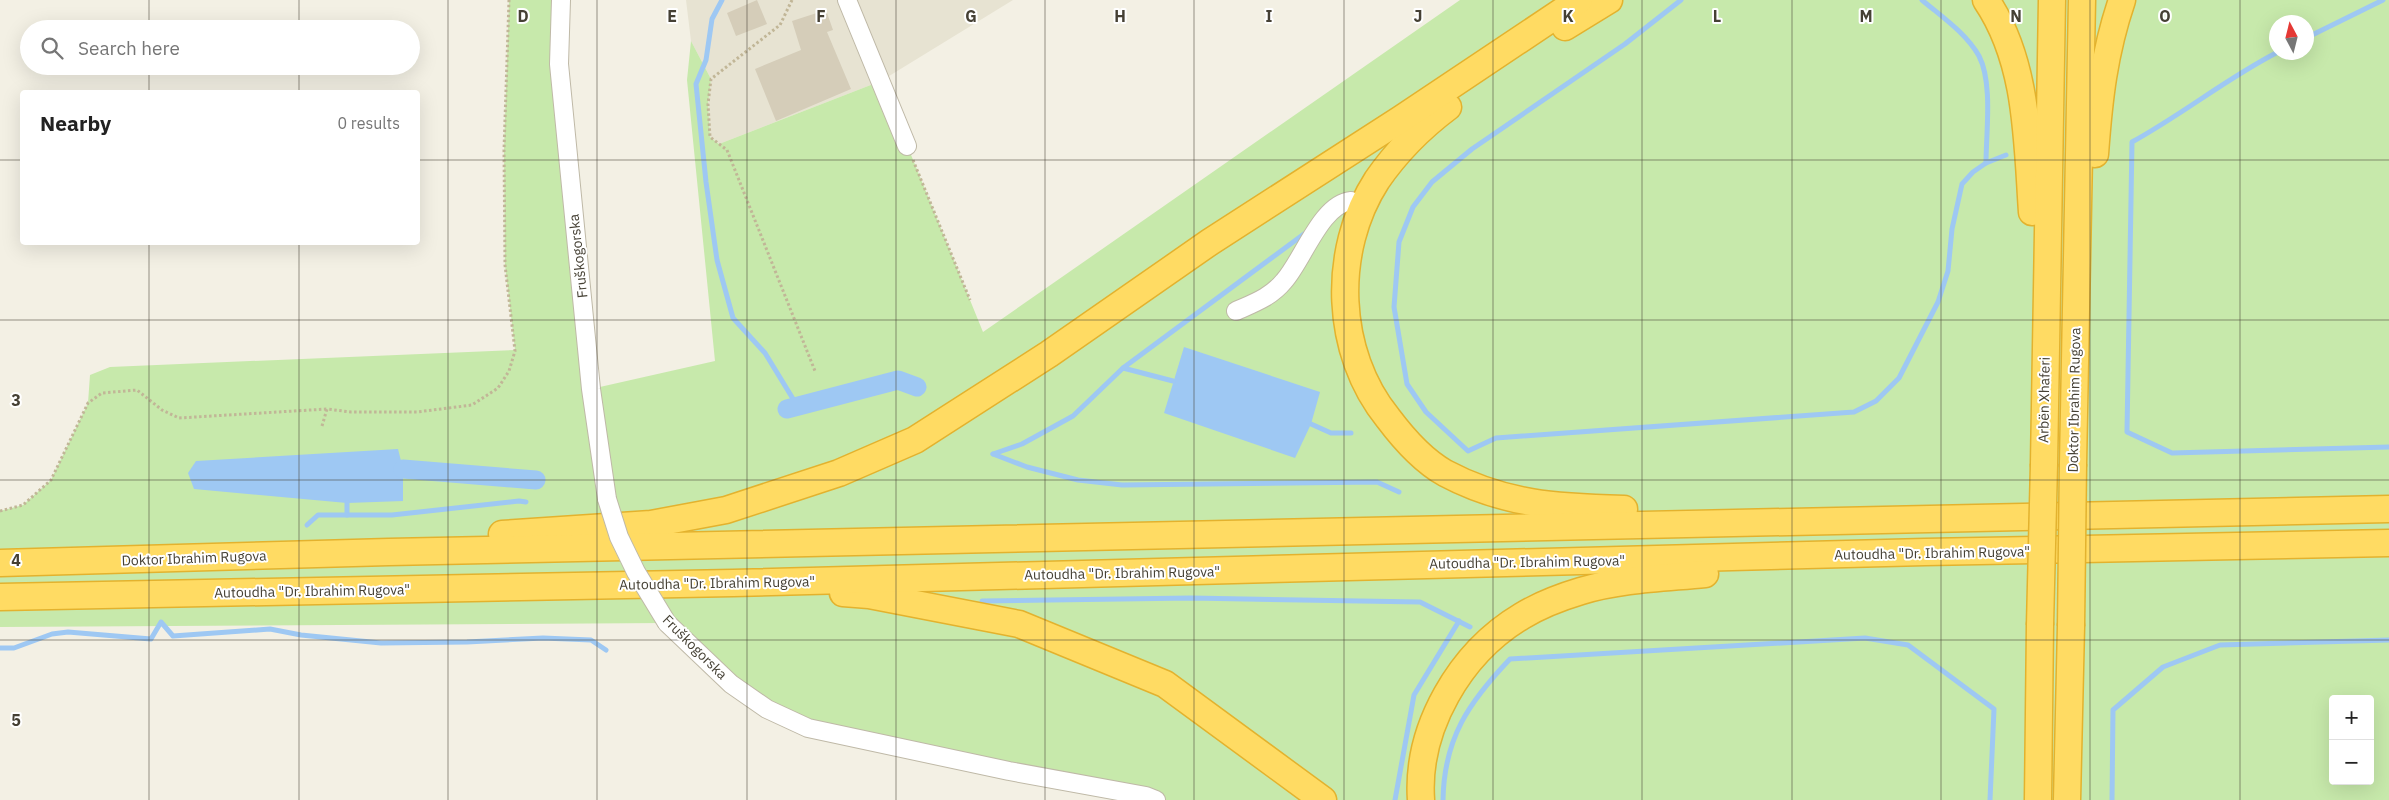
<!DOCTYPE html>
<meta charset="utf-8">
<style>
body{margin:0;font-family:"IBM Plex Sans",sans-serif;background:#f2f2f2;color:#222}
.controls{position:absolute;right:15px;bottom:15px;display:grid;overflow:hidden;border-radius:5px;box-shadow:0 5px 20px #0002}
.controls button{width:45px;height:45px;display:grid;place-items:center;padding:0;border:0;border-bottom:1px solid #e0e0e0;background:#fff;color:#222;font:25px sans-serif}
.compass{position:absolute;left:2269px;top:15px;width:45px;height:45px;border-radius:50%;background:#fff;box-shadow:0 5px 20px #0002;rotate:353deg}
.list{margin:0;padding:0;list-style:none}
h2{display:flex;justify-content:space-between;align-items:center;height:65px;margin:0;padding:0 20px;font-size:21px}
h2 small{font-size:16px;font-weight:400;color:#767676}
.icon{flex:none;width:28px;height:28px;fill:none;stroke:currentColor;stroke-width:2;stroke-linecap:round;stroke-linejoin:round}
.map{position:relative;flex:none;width:2389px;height:800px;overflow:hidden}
.search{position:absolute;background:#fff;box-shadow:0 5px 20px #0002;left:20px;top:20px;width:400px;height:55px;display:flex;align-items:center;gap:12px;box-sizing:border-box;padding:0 18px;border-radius:28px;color:#767676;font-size:19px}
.panel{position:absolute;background:#fff;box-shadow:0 5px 20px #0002;left:20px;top:90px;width:400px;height:155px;border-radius:5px}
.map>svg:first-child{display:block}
.residential{fill:#e7e3d2}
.green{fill:#c7e9ab;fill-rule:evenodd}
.water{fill:#9ec8f3}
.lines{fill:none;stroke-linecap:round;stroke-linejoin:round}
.stream{stroke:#9ec8f3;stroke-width:5}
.canal{stroke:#9ec8f3;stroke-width:19}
.building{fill:#d5cdb9}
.minor-casing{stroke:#bfb9a7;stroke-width:20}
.highway-casing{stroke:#e3b22e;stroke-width:29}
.path{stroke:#c1b697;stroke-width:3;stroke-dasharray:2.5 2.5;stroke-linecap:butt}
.minor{stroke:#fff;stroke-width:18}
.highway{stroke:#ffdb63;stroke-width:26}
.minor-bridge-casing{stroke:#bfb9a7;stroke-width:20;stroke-linecap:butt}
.highway-bridge-casing{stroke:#e3b22e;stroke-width:29;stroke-linecap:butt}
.minor-bridge{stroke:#fff;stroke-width:18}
.highway-bridge{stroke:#ffdb63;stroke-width:26}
.grid{fill:none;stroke:#454034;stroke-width:1;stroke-opacity:0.55}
.labels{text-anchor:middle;stroke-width:4;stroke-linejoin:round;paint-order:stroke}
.street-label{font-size:14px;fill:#454034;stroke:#fff}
.grid-label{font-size:16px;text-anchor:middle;font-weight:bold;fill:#454034;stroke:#fff;stroke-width:4;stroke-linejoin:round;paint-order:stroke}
</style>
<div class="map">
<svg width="2389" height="800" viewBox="0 0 2389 800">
<rect width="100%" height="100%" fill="#f3f0e4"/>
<path class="residential" d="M 686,0 L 1013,0 L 881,81 L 719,144 L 710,137 L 708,104 L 711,79 L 691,41 Z"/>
<path class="green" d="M 509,0 L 561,0 L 591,389 L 715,361 L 687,80 L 691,41 L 711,79 L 708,104 L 710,137 L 719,144 L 881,81 L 983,332 L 1460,0 L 2389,0 L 2389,800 L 1160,800 L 808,728 L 731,684 L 638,575 L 667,623 L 0,627 L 0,511 L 23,505 L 51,480 L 88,403 L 90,375 L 110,367 L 515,350 L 505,265 L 504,150 ZM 2276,22 L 2306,22 L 2306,52 L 2276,52 ZM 2333,699 L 2370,699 L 2370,781 L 2333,781 Z"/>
<g class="water">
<path d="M 1184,347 L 1320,392 L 1311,424 L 1295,458 L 1164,413 Z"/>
<path d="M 398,449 L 403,469 L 403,501 L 347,503 L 194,489 L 188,473 L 196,461 Z"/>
</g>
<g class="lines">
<g class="stream">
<path d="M 722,0 L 712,19 L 706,60 L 696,84 L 706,182 L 717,260 L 733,318 L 765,353 L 798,407"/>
<path d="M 1681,0 L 1625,44 L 1472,149 L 1432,182 L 1413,207 L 1399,242 L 1394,307 L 1407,384 L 1426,412 L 1468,451 L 1496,438 L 1854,412 L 1876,401 L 1899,378 L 1938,302 L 1948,271 L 1952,229 L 1962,184 L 1973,172 L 1986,163 L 2006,155"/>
<path d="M 1922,0 C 1942,17 1966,33 1979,56 C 1993,83 1986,133 1986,163"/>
<path d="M 2306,38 L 2383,0"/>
<path d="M 2278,52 C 2227,78 2183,114 2132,142 L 2127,432 L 2172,453 L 2389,447"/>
<path d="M 1123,368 L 1304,234"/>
<path d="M 1311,424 L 1331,433 L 1351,433"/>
<path d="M 993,454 L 1027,467 L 1078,480 L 1122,485 L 1377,482 L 1399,492"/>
<path d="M 993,454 L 1022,444 L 1073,416 L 1123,368 L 1173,381"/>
<path d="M 347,503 L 347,515 L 392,515 L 519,501 L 526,502"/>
<path d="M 307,525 L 318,515 L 347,515"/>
<path d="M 982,601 L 1191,598 L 1420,602 L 1470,627"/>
<path d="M 0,648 L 14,648 L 52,634 L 68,632 L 151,639 L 161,622 L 173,636 L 270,629 L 301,635 L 381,643 L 467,642 L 543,638 L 591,640 L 606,650"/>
<path d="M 1395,800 L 1414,695 L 1459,621"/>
<path d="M 1443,800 C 1444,738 1469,702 1510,659 L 1865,638 L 1908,645 L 1994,709 L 1990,800"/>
<path d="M 2112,800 L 2113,710 L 2163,667 L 2220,645 L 2389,640"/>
</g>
<g class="canal">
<path d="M 787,409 L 898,380 L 917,387"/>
<path d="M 403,469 L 536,480"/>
</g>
</g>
<g class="building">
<path d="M 757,0 L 767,24 L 736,36 L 727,13 Z"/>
<path d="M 826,10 L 833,30 L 827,32 L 851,89 L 776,121 L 755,69 L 801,50 L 792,21 Z"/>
</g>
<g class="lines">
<g class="minor-casing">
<g id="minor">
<path d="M 561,0 L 559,64 L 591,389 L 607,499"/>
<path d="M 847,0 L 907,146"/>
<path d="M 1236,311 C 1254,303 1271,297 1284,281 C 1303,260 1321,204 1351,201 L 1363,208"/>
<path d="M 667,623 L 731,684 L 767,709 L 808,728 L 1009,771 L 1146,796 L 1156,800"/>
</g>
</g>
<g class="highway-casing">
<g id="highway">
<path d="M 1986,0 C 2028,62 2027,140 2032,212"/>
<path d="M 1565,27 L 1609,0"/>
<path d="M 1448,107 C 1420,128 1397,151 1377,180 C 1331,251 1335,353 1388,418 C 1403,438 1422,460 1445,473 C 1505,505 1558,507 1624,509"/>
<path d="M 2095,154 C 2099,99 2104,53 2122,0"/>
<path d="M 2044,464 L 2052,0"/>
<path d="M 2073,464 L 2082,0"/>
<path d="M 502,534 L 651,524 L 726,510 L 839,473 L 915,440 L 1049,354 L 1210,242 L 1401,119 L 1579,0"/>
<path d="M 0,563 L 389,552 L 2389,509"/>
<path d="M 843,593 L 869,595 L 1019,624 L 1165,684 L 1323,800"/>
<path d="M 0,597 L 733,583 L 1925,552 L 2389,543"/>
<path d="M 1421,800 C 1416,728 1460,653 1522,616 C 1540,605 1561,597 1581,591 C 1621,579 1664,578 1705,574"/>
<path d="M 2038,800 L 2040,625"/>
<path d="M 2067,800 L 2071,626"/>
</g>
</g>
<g class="path">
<path d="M 792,0 L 780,25 L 711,79 L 708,104 L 710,137 L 727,150 L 815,371"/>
<path d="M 913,160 L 970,300"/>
<path d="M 322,426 L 327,409 L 351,412 L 417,412 L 472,405 L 498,388 L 509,371 L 515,351 L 505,265 L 504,150 L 509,0"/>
<path d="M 0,511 L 23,505 L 51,480 L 88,403 L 102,393 L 137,390 L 162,410 L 179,418 L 327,409"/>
</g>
<use href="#minor" class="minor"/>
<use href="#highway" class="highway"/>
<g class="minor-bridge-casing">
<path id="minor-bridge" d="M 607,499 L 619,537 L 636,572 L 667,623"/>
</g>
<g class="highway-bridge-casing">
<g id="highway-bridge">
<path d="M 2040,625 L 2044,464"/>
<path d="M 2071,626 L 2073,464"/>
</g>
</g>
<use href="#minor-bridge" class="minor-bridge"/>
<use href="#highway-bridge" class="highway-bridge"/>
</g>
<path class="grid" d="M 149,0 L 149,29M 299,0 L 299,29M 448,0 L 448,800M 597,0 L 597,800M 747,0 L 747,800M 896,0 L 896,800M 1045,0 L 1045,800M 1194,0 L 1194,800M 1344,0 L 1344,800M 1493,0 L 1493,800M 1642,0 L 1642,800M 1792,0 L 1792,800M 1941,0 L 1941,800M 2090,0 L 2090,800M 2240,0 L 2240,800M 149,66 L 149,92M 299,66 L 299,92M 0,160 L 22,160M 418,160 L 2389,160M 149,242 L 149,800M 299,242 L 299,800M 0,320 L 2389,320M 0,480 L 2389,480M 0,640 L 2389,640"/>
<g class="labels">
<g class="street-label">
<text transform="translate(578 256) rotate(-96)" y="5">Fruškogorska</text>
<text transform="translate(2044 400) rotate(-89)" y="5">Arbën Xhaferi</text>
<text transform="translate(2074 400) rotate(-89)" y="5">Doktor Ibrahim Rugova</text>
<text transform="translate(1932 553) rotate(-1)" y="5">Autoudha "Dr. Ibrahim Rugova"</text>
<text transform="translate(194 558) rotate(-2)" y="5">Doktor Ibrahim Rugova</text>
<text transform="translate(1527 562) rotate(-1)" y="5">Autoudha "Dr. Ibrahim Rugova"</text>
<text transform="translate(1122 573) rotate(-1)" y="5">Autoudha "Dr. Ibrahim Rugova"</text>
<text transform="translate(717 583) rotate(-1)" y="5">Autoudha "Dr. Ibrahim Rugova"</text>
<text transform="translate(312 591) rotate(-1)" y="5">Autoudha "Dr. Ibrahim Rugova"</text>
<text transform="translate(695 647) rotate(45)" y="5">Fruškogorska</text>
</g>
</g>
<g class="grid-label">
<text x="523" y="22">D</text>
<text x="672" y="22">E</text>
<text x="821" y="22">F</text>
<text x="971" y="22">G</text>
<text x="1120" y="22">H</text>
<text x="1269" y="22">I</text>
<text x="1418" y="22">J</text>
<text x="1568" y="22">K</text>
<text x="1717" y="22">L</text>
<text x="1866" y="22">M</text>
<text x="2016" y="22">N</text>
<text x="2165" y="22">O</text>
<text x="16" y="406">3</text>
<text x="16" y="566">4</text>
<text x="16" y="726">5</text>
</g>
</svg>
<div class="controls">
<button>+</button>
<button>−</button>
</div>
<svg class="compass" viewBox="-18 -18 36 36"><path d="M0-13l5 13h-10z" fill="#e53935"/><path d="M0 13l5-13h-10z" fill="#767676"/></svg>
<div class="search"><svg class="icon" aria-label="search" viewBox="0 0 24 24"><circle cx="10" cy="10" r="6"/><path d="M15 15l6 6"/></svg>Search here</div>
<section class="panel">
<h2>Nearby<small>0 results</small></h2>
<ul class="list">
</ul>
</section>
</div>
